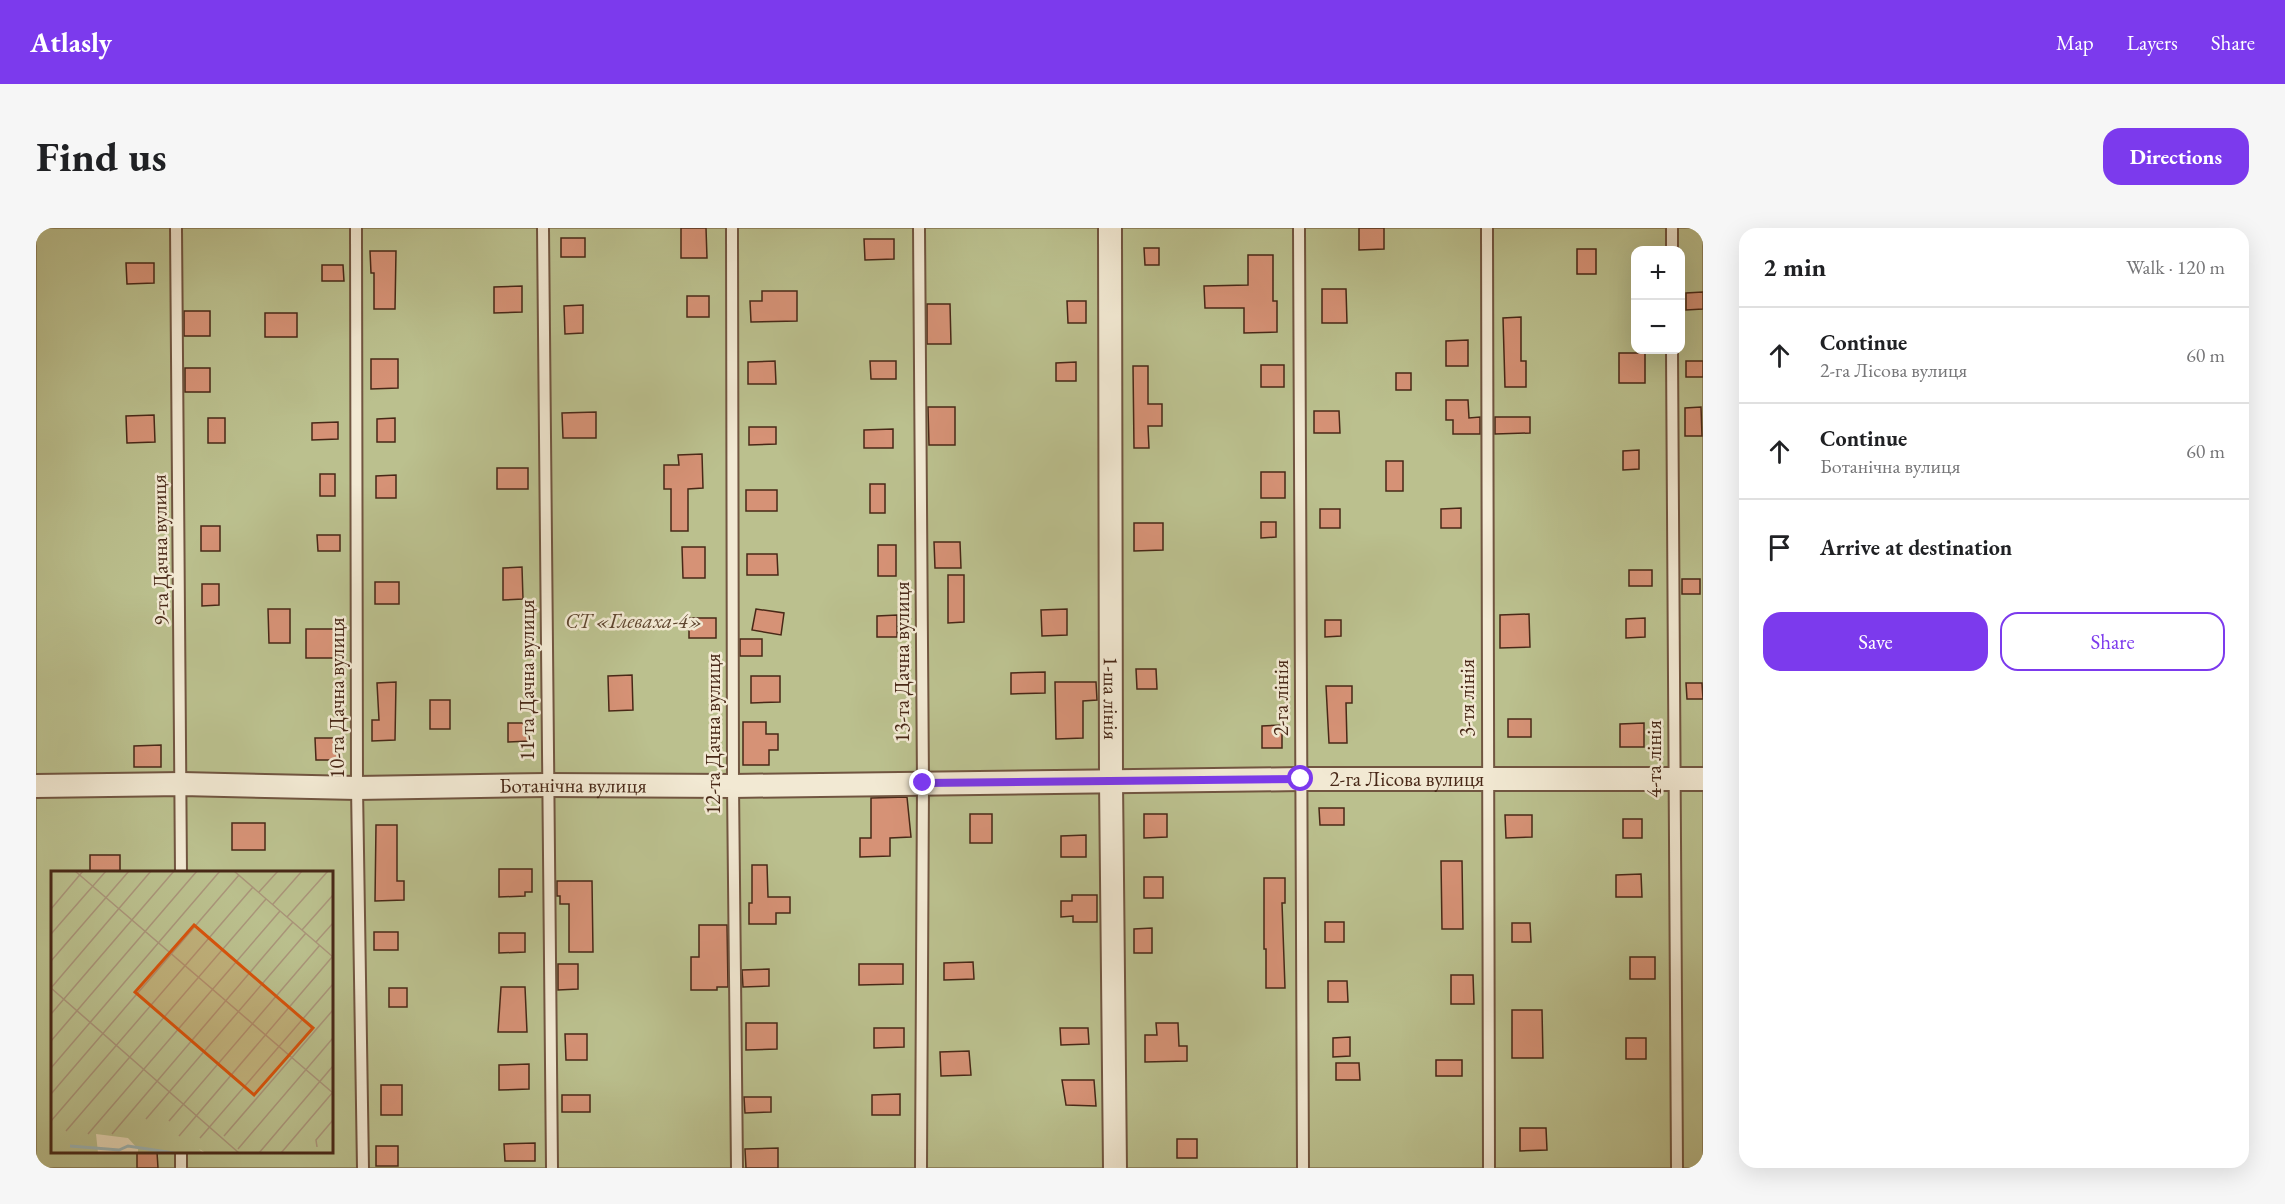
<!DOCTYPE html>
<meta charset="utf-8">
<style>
body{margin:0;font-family:"EB Garamond",serif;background:#f6f6f6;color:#202124}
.controls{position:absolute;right:18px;top:18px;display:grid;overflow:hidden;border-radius:12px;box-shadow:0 6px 24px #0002}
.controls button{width:54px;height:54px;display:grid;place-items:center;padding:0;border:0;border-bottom:2px solid #e0e0e0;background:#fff;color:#202124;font:30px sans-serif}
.stop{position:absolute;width:18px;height:18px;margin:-14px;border:4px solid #7c3aed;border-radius:50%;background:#fff}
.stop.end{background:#7c3aed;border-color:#fff;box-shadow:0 2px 6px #0008}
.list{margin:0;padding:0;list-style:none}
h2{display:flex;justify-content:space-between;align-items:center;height:78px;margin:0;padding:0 24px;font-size:26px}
h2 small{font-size:20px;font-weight:400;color:#757577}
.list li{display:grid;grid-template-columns:39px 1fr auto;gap:18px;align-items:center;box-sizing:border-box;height:96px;padding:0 24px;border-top:2px solid #e0e0e0}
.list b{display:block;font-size:22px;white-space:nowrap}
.list p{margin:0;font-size:20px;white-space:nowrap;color:#757577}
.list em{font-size:20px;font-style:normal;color:#757577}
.actions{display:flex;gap:12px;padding:18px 24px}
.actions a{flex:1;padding:14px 0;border:2px solid #7c3aed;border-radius:18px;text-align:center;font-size:21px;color:#7c3aed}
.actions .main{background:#7c3aed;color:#fff}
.icon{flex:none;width:33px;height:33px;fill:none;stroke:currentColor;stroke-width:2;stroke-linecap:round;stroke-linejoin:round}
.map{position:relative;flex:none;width:1667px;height:940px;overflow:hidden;border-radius:18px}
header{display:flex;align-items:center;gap:36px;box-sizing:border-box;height:84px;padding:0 30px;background:#7c3aed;color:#fff}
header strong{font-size:28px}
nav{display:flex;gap:33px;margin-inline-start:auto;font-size:21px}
.intro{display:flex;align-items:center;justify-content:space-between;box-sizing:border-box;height:144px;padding:0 36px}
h1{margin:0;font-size:42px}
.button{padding:15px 27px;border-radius:18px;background:#7c3aed;color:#fff;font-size:21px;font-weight:700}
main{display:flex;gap:36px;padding:0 36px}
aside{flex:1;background:#fff;border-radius:18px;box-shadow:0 6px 24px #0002}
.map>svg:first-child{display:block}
.green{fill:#bbc08e;stroke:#827452;stroke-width:1.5;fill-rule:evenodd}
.building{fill:#d69276;stroke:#482817;stroke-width:1.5}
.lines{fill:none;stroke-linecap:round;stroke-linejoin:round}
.lane-casing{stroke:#715540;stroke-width:14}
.street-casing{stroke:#715540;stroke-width:26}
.lane{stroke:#f2e9d3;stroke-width:10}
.street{stroke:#f2e9d3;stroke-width:22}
.route{stroke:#7c3aed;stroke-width:8}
.labels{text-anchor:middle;stroke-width:5;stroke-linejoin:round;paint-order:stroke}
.street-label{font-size:21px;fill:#482817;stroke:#f2e9d3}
.park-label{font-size:21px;font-style:italic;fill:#5f462f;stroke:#f2e9d3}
.inset-river{fill:none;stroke:#9eb9bb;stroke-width:3}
.inset-road{fill:none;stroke:#aa957a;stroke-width:1.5}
.view{fill:#d8540d;fill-opacity:0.15;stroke:#d8540d;stroke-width:3}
.inset-edge{fill:none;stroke:#482817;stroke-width:3}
</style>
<header>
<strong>Atlasly</strong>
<nav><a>Map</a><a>Layers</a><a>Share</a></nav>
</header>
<div class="intro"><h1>Find us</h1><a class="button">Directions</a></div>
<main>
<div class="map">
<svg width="1667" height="940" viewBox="0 0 1667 940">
<rect width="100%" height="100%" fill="#ebddbc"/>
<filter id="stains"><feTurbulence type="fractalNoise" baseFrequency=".00333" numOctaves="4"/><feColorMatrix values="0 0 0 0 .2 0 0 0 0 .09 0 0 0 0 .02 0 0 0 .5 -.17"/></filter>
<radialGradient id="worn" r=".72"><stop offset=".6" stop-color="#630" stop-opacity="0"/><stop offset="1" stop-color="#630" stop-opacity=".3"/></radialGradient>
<path class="green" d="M 0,0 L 1667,0 L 1667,940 L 0,940 ZM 1600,22 L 1644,22 L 1644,122 L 1600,122 ZM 16,644 L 296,644 L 296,924 L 16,924 Z"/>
<g class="building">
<path d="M 645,0 L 670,0 L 671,30 L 645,30 Z"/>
<path d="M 1323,0 L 1348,0 L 1348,21 L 1323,22 Z"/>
<rect x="525" y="10" width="24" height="19"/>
<path d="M 828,11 L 858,11 L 858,31 L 829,32 Z"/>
<path d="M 1108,20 L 1123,20 L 1123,37 L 1109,37 Z"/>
<rect x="1541" y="21" width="19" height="25"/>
<path d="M 334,23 L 360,23 L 359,81 L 338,81 L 338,45 L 335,45 Z"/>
<path d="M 1212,27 L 1237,27 L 1237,73 L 1241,73 L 1241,104 L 1208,105 L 1208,80 L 1169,80 L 1168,58 L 1212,57 Z"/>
<path d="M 90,35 L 118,35 L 118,55 L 91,56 Z"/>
<path d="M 286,37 L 307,37 L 308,53 L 286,53 Z"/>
<path d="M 486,58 L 486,84 L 458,85 L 458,59 Z"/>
<path d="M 1286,61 L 1310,61 L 1311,95 L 1286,95 Z"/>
<path d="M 726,63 L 761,63 L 761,93 L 715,94 L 714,73 L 726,73 Z"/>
<path d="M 1667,64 L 1667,81 L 1650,82 L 1650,65 Z"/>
<rect x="651" y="68" width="22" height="21"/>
<path d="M 1031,73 L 1050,73 L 1050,95 L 1032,95 Z"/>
<path d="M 891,76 L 914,76 L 915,116 L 891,116 Z"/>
<path d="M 547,77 L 547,105 L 529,106 L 528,78 Z"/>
<rect x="148" y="83" width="26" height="25"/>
<rect x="229" y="85" width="32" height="24"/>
<path d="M 1485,89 L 1485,133 L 1490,133 L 1490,159 L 1469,159 L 1467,90 Z"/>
<path d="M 1432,112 L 1432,138 L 1410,138 L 1410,113 Z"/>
<rect x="1583" y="125" width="26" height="30"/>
<path d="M 335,131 L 362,131 L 362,160 L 335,161 Z"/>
<path d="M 739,133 L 740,156 L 712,156 L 712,134 Z"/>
<path d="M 834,133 L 860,133 L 860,151 L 835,151 Z"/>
<rect x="1650" y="133" width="17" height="16"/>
<path d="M 1040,134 L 1040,153 L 1020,153 L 1020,135 Z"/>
<rect x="1225" y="137" width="23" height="22"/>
<path d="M 1097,138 L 1112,138 L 1112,176 L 1126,176 L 1126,198 L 1112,198 L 1113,220 L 1098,220 Z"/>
<rect x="149" y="140" width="25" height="24"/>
<rect x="1360" y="145" width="15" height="17"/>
<path d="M 1410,172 L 1432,172 L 1433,190 L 1444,189 L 1444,206 L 1417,206 L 1417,192 L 1410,192 Z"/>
<path d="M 892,179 L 919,179 L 919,217 L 893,217 Z"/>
<path d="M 1665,179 L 1666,208 L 1649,208 L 1649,180 Z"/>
<path d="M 1278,183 L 1303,183 L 1304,205 L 1278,205 Z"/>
<path d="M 560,184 L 560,210 L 527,210 L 526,185 Z"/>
<path d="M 118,187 L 119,214 L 91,215 L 90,188 Z"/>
<path d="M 1459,189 L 1494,189 L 1494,205 L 1459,206 Z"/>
<rect x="172" y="190" width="17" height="25"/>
<path d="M 359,190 L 359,214 L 341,214 L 341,191 Z"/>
<path d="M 302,194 L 302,211 L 276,212 L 276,195 Z"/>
<path d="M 713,199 L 740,199 L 740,216 L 713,217 Z"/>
<path d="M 857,201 L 857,220 L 828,220 L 828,202 Z"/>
<path d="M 1603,222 L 1603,241 L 1587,242 L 1587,223 Z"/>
<path d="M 666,226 L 667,260 L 652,261 L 652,303 L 635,303 L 635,261 L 628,261 L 628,237 L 643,237 L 642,227 Z"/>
<rect x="1350" y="233" width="17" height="30"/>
<rect x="461" y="240" width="31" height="21"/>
<rect x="1225" y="244" width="24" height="26"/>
<rect x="284" y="246" width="15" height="22"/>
<path d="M 360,247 L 360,270 L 340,270 L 340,248 Z"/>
<rect x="834" y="256" width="15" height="29"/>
<rect x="710" y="262" width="31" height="21"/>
<path d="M 1425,280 L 1425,300 L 1405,300 L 1405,281 Z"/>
<rect x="1284" y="281" width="20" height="19"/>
<path d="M 1225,294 L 1240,294 L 1240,309 L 1225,310 Z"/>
<path d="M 1098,295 L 1127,295 L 1127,322 L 1098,323 Z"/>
<rect x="165" y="298" width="19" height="25"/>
<path d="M 281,307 L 304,307 L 304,323 L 282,323 Z"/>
<path d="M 898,314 L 924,314 L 925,340 L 899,340 Z"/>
<rect x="842" y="317" width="18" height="31"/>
<path d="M 646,319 L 669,319 L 669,350 L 647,350 Z"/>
<path d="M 711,326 L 741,326 L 742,347 L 711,347 Z"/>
<path d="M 486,339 L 487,371 L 467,372 L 467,340 Z"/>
<rect x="1593" y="342" width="23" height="16"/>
<path d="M 912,347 L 928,347 L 928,394 L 912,395 Z"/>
<rect x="1646" y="351" width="18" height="15"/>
<rect x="339" y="354" width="24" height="22"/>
<path d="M 166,356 L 183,356 L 183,377 L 166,378 Z"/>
<path d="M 232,381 L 254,381 L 254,415 L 233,415 Z"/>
<path d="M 720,381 L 748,385 L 745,407 L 716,402 Z"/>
<path d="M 1031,381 L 1031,407 L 1006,408 L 1005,382 Z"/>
<path d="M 1493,386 L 1494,419 L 1464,420 L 1464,387 Z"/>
<path d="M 861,387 L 861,409 L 841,409 L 841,388 Z"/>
<rect x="653" y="390" width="27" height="20"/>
<path d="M 1609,390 L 1609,409 L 1590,410 L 1590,391 Z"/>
<path d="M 1289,392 L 1305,392 L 1305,408 L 1289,409 Z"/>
<path d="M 270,401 L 303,401 L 304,430 L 270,430 Z"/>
<rect x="704" y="411" width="22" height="17"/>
<path d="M 1100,441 L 1120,441 L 1121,461 L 1101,461 Z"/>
<path d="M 1009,444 L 1009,465 L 975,466 L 975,445 Z"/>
<path d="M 596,447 L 597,482 L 573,483 L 572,448 Z"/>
<path d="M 715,448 L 744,448 L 744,474 L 715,475 Z"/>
<path d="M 360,454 L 359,512 L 336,513 L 336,492 L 343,492 L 341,455 Z"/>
<path d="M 1019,454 L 1060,454 L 1061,472 L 1047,473 L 1047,510 L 1020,511 Z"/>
<path d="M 1650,455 L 1666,455 L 1667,471 L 1651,471 Z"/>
<path d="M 1290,458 L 1316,458 L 1316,475 L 1310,475 L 1311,515 L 1293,515 Z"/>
<rect x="394" y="472" width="20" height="29"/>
<rect x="1472" y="491" width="23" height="18"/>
<path d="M 707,494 L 730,494 L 730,506 L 742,506 L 742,522 L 733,522 L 733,537 L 707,537 Z"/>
<path d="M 472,495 L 494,495 L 494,513 L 472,514 Z"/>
<path d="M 1608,495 L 1608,519 L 1584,519 L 1584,496 Z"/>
<path d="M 1246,497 L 1246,520 L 1226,520 L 1226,498 Z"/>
<path d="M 279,510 L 303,510 L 304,532 L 280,532 Z"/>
<path d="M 125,517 L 125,539 L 98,539 L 98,518 Z"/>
<path d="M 871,569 L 875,609 L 854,610 L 854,628 L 824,629 L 824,610 L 835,610 L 835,570 Z"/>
<path d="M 1283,580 L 1308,580 L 1308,597 L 1284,597 Z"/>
<rect x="934" y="586" width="22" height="29"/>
<path d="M 1108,586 L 1131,586 L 1131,609 L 1108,610 Z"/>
<path d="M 1469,587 L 1496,587 L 1496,609 L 1470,610 Z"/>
<rect x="1587" y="591" width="19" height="19"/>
<rect x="196" y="595" width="33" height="27"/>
<path d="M 340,597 L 361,597 L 361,653 L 368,653 L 368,672 L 339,673 Z"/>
<path d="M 1050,607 L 1050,629 L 1025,629 L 1025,608 Z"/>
<rect x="54" y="627" width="30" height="18"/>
<path d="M 1405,633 L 1426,633 L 1427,701 L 1406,701 Z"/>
<path d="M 716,637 L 731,637 L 732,669 L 754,669 L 754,685 L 740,685 L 740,696 L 713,696 L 713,675 L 716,675 Z"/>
<path d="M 463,641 L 496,641 L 496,664 L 489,664 L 489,668 L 463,669 Z"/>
<path d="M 1605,646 L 1606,669 L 1580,669 L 1580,647 Z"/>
<rect x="1108" y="649" width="19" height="21"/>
<path d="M 1228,650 L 1249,650 L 1249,675 L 1246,675 L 1249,760 L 1230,760 L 1230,721 L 1228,721 Z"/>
<path d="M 521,653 L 556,653 L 557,724 L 533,724 L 533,676 L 524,676 L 524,668 L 521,668 Z"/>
<path d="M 1036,667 L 1061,667 L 1061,694 L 1037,694 L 1037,688 L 1025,689 L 1025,673 L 1036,673 Z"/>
<rect x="1289" y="694" width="19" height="20"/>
<path d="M 1476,695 L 1494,695 L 1495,714 L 1476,714 Z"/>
<path d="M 663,697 L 691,697 L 692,759 L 681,759 L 681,762 L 655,762 L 655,729 L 663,729 Z"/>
<path d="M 1116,700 L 1116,725 L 1098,725 L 1098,701 Z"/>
<rect x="338" y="704" width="24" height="18"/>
<path d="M 463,705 L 489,705 L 489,724 L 463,725 Z"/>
<rect x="1594" y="729" width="25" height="22"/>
<path d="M 937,734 L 938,751 L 908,752 L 908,735 Z"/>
<path d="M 522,736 L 542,736 L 542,761 L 522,762 Z"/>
<path d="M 823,736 L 867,736 L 867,756 L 823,757 Z"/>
<path d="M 733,741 L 733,758 L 707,759 L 706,742 Z"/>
<path d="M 1415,747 L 1437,747 L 1438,776 L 1415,776 Z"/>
<path d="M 1292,753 L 1311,753 L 1312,774 L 1292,774 Z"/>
<path d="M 465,759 L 489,759 L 491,804 L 462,804 Z"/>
<rect x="353" y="760" width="18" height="19"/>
<path d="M 1476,782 L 1506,782 L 1507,830 L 1476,830 Z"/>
<path d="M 710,795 L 741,795 L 741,821 L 710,822 Z"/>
<path d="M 1120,795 L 1142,795 L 1143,818 L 1151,818 L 1151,833 L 1109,834 L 1109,807 L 1121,807 Z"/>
<path d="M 838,800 L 868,800 L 868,819 L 838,820 Z"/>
<path d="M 1024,800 L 1052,800 L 1053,816 L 1025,817 Z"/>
<path d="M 529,806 L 551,806 L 551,832 L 530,832 Z"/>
<path d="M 1314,809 L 1314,828 L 1297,829 L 1297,810 Z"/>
<rect x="1590" y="810" width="20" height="21"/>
<path d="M 933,823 L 935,847 L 905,848 L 904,824 Z"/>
<rect x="1400" y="832" width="26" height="16"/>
<path d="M 1300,835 L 1323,835 L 1324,852 L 1300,852 Z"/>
<path d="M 493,836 L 493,861 L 463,862 L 463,837 Z"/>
<path d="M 1026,852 L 1058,852 L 1060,878 L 1030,877 Z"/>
<rect x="345" y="857" width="21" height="30"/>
<path d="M 864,866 L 864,887 L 836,887 L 836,867 Z"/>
<rect x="526" y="867" width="28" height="17"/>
<path d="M 708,869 L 735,869 L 735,884 L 709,885 Z"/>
<path d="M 1484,900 L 1510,900 L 1511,922 L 1484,923 Z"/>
<rect x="1141" y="911" width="20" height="19"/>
<path d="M 499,915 L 499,933 L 469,933 L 468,916 Z"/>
<rect x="340" y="918" width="22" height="20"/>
<path d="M 742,920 L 742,940 L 710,940 L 709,921 Z"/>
<path d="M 101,924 L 121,924 L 122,940 L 101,940 Z"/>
</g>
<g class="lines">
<g class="lane-casing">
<g id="lane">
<path d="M 140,0 L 145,644"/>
<path d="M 320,0 L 321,560 L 327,940"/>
<path d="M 507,0 L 516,940"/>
<path d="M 696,0 L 697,558 L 701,940"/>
<path d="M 883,0 L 887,555 L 885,940"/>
<path d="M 1263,0 L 1267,940"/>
<path d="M 1451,0 L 1453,940"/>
<path d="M 1636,0 L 1636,22"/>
<path d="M 1636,122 L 1641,940"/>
<path d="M 145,940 L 145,924"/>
</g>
</g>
<g class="street-casing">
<g id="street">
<path id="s1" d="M 1074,0 L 1075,554 L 1079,940"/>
<path id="s2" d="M 0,558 L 146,556 L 321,560 L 511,557 L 697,558 L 1265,551 L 1667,551"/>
</g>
</g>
<use href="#lane" class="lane"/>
<use href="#street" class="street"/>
</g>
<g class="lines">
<path class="route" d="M 887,555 L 1265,551"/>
</g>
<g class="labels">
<g class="street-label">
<text transform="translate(124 322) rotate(-91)" y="7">9-та Дачна вулиця</text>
<text transform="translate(866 434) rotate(-90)" y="7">13-та Дачна вулиця</text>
<text transform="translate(491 452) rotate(-90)" y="7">11-та Дачна вулиця</text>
<text transform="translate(301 470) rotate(-90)" y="7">10-та Дачна вулиця</text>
<text dy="7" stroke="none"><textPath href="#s1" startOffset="470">1-ша лінія</textPath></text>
<text transform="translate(1245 470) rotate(-90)" y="7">2-га лінія</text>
<text transform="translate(1431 470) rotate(-90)" y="7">3-тя лінія</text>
<text transform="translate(677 506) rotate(-90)" y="7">12-та Дачна вулиця</text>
<text transform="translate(1618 531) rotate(-90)" y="7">4-та лінія</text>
<text dy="7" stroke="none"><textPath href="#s2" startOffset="1371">2-га Лісова вулиця</textPath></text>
<text dy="7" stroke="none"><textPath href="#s2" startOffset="537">Ботанічна вулиця</textPath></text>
</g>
<g class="park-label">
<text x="598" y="400">СТ «Глеваха-4»</text>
</g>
</g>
<g transform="translate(15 643)">
<rect width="282" height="282" fill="#ebddbc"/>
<path d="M 0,0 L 282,0 L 282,282 L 155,282 L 148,278 L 152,282 L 68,282 L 87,282 L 87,278 L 77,267 L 45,263 L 47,282 L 0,282 Z" fill="#bbc08e"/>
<path class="inset-river" d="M 19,275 L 68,279 L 77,275 L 123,282"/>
<path class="inset-road" d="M 24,0 L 282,222M 183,0 L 282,86M 208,21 L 227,0M 222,33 L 251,0M 0,38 L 32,0M 236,46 L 277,0M 251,59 L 282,24M 0,63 L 55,0M 265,71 L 282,52M 0,90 L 78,0M 0,117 L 188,282M 0,117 L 100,0M 0,143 L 123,0M 0,170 L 146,0M 0,197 L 169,0M 0,223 L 188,4M 95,248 L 255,62M 0,250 L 202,16M 118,250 L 269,74M 15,260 L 215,28M 37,263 L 229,40M 61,263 L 242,51M 128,265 L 282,85M 173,265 L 282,139M 149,267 L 282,113M 266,276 L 265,269 L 282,249M 187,278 L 282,167M 208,282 L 282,195M 230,282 L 282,221"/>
<path class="view" d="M 143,54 L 262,157 L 203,224 L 84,121 Z"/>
<rect width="282" height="282" class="inset-edge"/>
</g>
<rect width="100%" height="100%" filter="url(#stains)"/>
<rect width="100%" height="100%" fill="url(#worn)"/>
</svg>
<div class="controls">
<button>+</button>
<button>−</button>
</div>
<div class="stop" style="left:1265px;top:551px"></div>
<div class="stop end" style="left:887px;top:555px"></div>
</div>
<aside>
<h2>2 min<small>Walk · 120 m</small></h2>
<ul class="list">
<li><svg class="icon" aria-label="ahead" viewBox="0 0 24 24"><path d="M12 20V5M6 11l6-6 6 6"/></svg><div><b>Continue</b><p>2-га Лісова вулиця</p></div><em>60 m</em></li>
<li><svg class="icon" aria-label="ahead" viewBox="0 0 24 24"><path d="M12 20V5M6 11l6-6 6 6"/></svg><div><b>Continue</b><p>Ботанічна вулиця</p></div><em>60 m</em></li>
<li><svg class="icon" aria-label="arrive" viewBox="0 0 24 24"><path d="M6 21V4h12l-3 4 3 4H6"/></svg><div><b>Arrive at destination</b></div></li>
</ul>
<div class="actions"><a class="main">Save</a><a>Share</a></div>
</aside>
</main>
